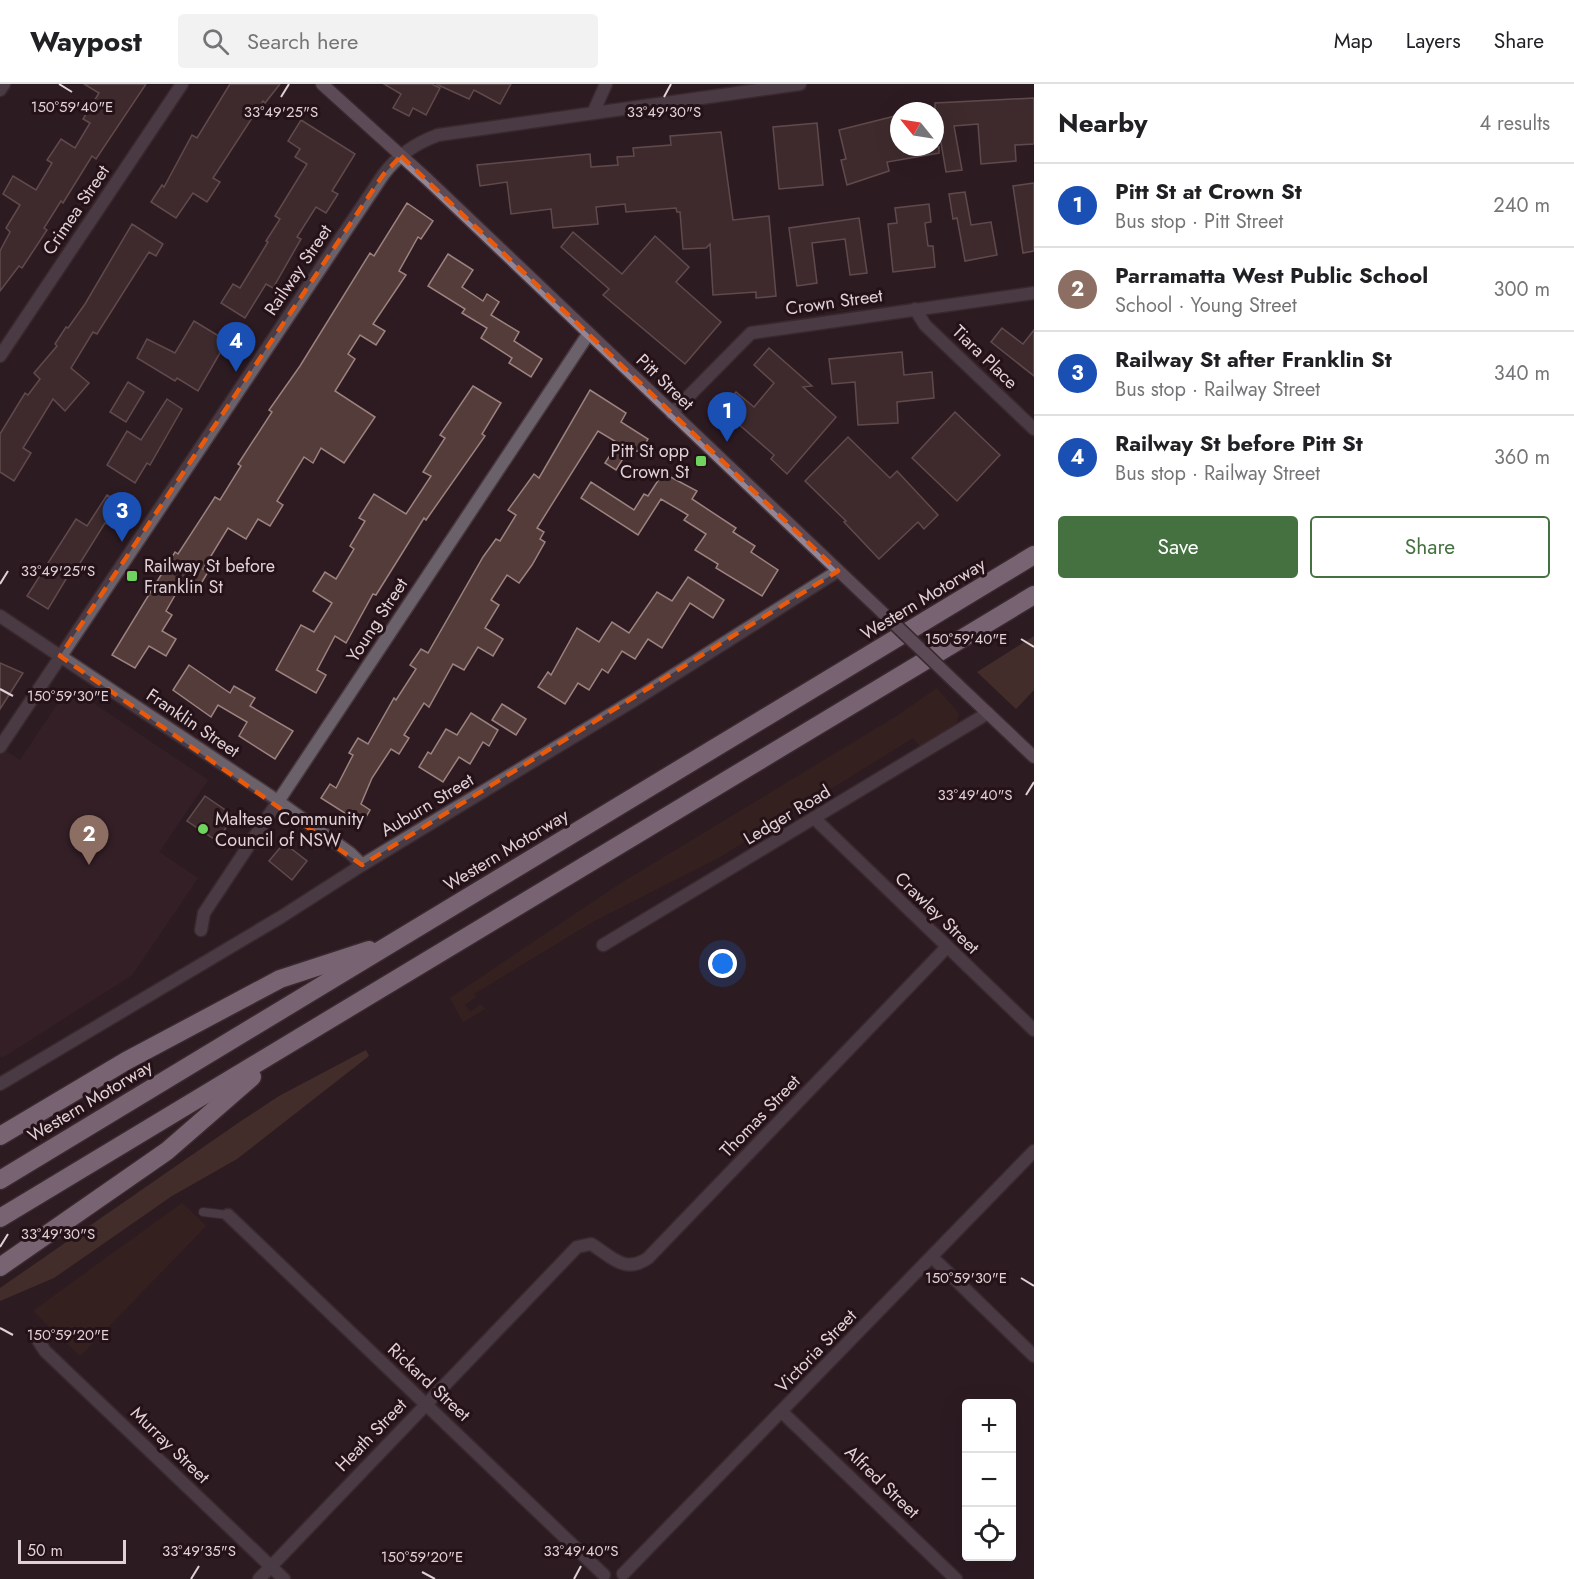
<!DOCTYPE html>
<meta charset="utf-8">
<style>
body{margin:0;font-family:Jost,sans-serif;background:#f2f2f2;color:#202124}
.controls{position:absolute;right:18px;bottom:18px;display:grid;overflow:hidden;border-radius:6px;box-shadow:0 6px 24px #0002}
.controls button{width:54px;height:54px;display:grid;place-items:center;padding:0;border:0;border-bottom:2px solid #e0e0e0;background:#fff;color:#202124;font:30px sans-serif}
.compass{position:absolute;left:890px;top:18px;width:54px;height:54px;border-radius:50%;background:#fff;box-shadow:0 6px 24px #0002;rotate:300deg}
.scale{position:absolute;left:18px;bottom:15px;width:108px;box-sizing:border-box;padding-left:6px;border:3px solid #dfd1d5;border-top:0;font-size:16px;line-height:21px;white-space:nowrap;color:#dfd1d5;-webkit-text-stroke:4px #241218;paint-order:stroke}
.you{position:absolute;left:723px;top:880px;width:21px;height:21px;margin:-15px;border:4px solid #fff;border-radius:50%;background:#1a73e8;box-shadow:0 0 0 9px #1a73e833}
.badge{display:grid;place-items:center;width:39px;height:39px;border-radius:50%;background:#44713f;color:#fff;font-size:20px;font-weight:700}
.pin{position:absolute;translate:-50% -50px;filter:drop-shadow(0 2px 3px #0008)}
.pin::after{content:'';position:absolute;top:32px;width:21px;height:18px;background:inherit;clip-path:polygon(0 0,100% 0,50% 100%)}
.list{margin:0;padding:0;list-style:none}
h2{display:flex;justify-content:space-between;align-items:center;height:78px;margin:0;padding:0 24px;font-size:26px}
h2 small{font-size:20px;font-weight:400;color:#757577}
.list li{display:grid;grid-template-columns:39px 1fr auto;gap:18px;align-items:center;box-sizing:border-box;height:84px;padding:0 24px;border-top:2px solid #e0e0e0}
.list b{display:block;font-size:22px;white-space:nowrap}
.list p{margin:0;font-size:20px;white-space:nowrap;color:#757577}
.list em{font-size:20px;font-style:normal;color:#757577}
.actions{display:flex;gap:12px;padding:18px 24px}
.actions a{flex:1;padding:14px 0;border:2px solid #44713f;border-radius:6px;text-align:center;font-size:21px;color:#44713f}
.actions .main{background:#44713f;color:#fff}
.icon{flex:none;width:33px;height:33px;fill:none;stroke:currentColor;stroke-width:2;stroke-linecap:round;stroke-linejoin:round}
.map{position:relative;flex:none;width:1034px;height:1495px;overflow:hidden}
header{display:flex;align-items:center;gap:36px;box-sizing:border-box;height:84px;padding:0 30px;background:#fff;border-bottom:2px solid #e0e0e0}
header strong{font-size:28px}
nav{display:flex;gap:33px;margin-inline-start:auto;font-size:21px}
.search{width:420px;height:54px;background:#f2f2f2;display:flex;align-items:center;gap:15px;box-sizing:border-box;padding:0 21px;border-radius:6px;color:#757577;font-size:22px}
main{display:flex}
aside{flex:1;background:#fff}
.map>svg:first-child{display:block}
.built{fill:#3d252d}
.green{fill:#3d291c}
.forest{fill:#5c4334}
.building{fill:#533c3a;stroke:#9c827f;stroke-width:1.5}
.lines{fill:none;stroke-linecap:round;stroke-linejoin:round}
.service-casing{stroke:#4a383f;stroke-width:10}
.minor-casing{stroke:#4a383f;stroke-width:15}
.secondary-casing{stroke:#4a383f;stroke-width:15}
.motorway-casing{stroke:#4a383f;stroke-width:21}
.service{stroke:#6b616a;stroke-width:8}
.minor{stroke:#6b616a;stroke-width:12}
.secondary{stroke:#958594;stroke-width:12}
.motorway{stroke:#d3bbd2;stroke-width:18}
.secondary-bridge-casing{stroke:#4a383f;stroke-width:15;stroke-linecap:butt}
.secondary-bridge{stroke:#958594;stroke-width:12}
.marked{fill:none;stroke:#e8590c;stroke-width:4.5;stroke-dasharray:12 8;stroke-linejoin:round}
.ticks{fill:none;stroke:#dfd1d5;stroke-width:2}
.poi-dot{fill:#70d35f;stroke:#241218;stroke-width:2}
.labels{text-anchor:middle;stroke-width:6;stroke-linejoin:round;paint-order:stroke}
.street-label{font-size:18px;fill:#dfd1d5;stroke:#241218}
.poi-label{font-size:18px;fill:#dfd1d5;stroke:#241218;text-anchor:start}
.ticks-label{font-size:15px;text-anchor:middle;fill:#dfd1d5;stroke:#241218;stroke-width:6;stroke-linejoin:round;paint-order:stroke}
</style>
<header>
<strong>Waypost</strong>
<div class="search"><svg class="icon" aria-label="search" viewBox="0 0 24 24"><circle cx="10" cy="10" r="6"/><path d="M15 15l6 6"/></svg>Search here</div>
<nav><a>Map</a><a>Layers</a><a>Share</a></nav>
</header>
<main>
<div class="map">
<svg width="1034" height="1495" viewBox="0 0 1034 1495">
<rect width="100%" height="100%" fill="#2e1b22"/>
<path class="built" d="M 69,603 L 208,696 L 159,768 L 198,794 L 132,891 L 2,974 L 0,972 L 0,663 L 20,676 Z"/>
<g class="green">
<path d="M 937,604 L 959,630 L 956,639 L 952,642 L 920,662 L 913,654 L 720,773 L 594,837 L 474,910 L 476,913 L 465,921 L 470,928 L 481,920 L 485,925 L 463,938 L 450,914 L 618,801 L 900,630 Z"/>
<path d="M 182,1119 L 206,1142 L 80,1272 L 33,1227 Z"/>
</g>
<g class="forest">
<path d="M 1034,552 L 1034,606 L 1016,625 L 977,588 Z"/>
<path d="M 366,966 L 369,972 L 237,1075 L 172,1112 L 54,1194 L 0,1217 L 0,1204 L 241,1037 L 279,1012 Z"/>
</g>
<g class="building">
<path d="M 84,0 L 146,0 L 96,75 L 92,72 L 63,119 L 61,117 L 44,144 L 47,146 L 22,184 L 19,182 L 0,207 L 0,167 L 10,148 L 6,144 L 20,121 L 3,110 L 13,92 L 36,106 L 52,79 L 47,76 L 61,55 L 75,64 L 90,39 L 83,35 L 99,9 Z"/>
<path d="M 230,0 L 280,0 L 265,19 L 263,17 L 213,94 L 220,98 L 207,118 L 193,109 L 176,134 L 151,118 L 162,101 L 164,103 L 192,51 L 197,54 Z"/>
<path d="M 384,0 L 432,0 L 440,4 L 426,31 L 413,24 L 409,32 L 393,24 L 401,10 Z"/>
<path d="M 436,0 L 511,0 L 500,20 L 474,6 L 469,15 Z"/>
<path d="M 1034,14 L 1034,60 L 1015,61 L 1016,77 L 981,80 L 978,40 L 954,42 L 962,86 L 946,88 L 938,41 L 935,42 L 935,19 Z"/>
<path d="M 899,31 L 899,63 L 939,63 L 939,69 L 887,78 L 889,87 L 847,101 L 841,76 L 846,75 L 839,46 Z"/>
<path d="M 301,36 L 355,70 L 332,107 L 338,110 L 326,129 L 316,123 L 297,153 L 301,155 L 273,204 L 266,200 L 245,234 L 221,219 L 233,200 L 240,204 L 268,158 L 266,157 L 280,135 L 275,132 L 307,80 L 295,73 L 300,65 L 288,57 Z"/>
<path d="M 817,39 L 823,101 L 779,105 L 773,43 Z"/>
<path d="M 721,48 L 733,136 L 769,132 L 776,212 L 756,214 L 756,208 L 713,211 L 710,160 L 706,164 L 683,165 L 680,128 L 677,128 L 676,124 L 626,128 L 625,120 L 596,123 L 598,140 L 553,144 L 551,125 L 511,130 L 507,98 L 480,102 L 477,81 L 590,70 L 591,83 L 618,81 L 617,73 L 634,72 L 633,64 L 671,61 L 670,52 Z"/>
<path d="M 1034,99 L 1034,167 L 1023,169 L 1013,102 Z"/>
<path d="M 965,108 L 971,141 L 991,138 L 997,171 L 965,177 L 957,134 L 953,135 L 949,110 Z"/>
<path d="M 407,119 L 433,137 L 421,155 L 418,153 L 399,187 L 406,191 L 373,240 L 385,247 L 376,261 L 360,251 L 348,270 L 355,275 L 335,307 L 375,333 L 344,379 L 321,364 L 313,379 L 304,373 L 277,417 L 283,421 L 270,442 L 258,435 L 246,455 L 228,444 L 203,485 L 208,488 L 199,503 L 185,494 L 166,527 L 172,531 L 162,547 L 176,555 L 166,572 L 149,562 L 135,584 L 112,571 L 175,468 L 178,470 L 215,413 L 220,416 L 241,382 L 238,380 L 272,328 L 269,326 L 300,282 L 370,169 L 374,172 Z"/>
<path d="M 929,120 L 931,138 L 925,139 L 928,162 L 933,162 L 935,183 L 893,188 L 888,140 L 897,139 L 895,124 Z"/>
<path d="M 859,134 L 867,189 L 850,191 L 845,155 L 812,159 L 817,199 L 797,202 L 789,144 Z"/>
<path d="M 132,140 L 163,160 L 156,172 L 149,168 L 97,250 L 93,248 L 71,284 L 89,299 L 65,327 L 53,315 L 23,364 L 31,369 L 14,397 L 0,388 L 0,350 L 25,309 L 28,311 L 40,295 L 34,289 L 57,262 L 55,260 L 66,243 L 68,244 L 85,220 Z"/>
<path d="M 573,148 L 622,190 L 655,152 L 689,183 L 676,198 L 721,238 L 685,280 L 603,211 L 609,205 L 561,163 Z"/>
<path d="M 448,170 L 473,186 L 462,203 L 483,217 L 487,210 L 499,218 L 491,231 L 519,248 L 514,257 L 542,275 L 531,293 L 509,279 L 512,274 L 481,254 L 487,244 L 462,229 L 465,225 L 428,202 Z"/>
<path d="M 194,237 L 227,257 L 198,307 L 177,294 L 175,297 L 137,274 L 147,255 L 175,269 Z"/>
<path d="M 1002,244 L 1023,260 L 1034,246 L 1034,292 L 991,258 Z"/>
<path d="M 769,264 L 812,302 L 803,303 L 836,333 L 787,390 L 771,375 L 774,371 L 721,325 L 736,308 L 754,323 L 774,299 L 754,281 Z"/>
<path d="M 902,268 L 904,291 L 932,288 L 934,314 L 897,318 L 898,339 L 858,341 L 855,298 L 832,300 L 829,275 Z"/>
<path d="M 128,298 L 144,308 L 126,338 L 110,328 Z"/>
<path d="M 473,302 L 501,319 L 482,350 L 485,352 L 426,436 L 424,434 L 376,511 L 373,510 L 346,559 L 335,552 L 317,586 L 326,591 L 316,609 L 276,586 L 301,541 L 314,548 L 332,519 L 313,507 L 325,488 L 336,495 L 354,465 L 350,462 L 365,437 L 359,434 L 374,410 L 406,430 L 431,392 L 423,388 L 445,354 L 440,351 Z"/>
<path d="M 590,306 L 626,329 L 621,338 L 648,355 L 640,369 L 630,363 L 616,386 L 605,379 L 618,359 L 598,347 L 537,444 L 544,448 L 540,455 L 545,458 L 532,481 L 519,499 L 507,491 L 491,516 L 499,521 L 485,544 L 503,555 L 493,572 L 478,563 L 464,586 L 453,580 L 429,623 L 424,619 L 404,651 L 409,654 L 399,670 L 391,665 L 372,694 L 361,720 L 370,726 L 362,740 L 321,714 L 330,700 L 336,704 L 353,671 L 349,669 L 358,654 L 368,660 L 394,614 L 396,616 L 416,585 L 410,581 L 421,565 L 428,569 L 483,473 L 496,455 L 500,457 L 516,431 L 508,426 L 534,390 L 539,394 Z"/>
<path d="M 167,315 L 182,325 L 150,381 L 147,379 L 135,399 L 107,381 L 127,347 L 141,356 Z"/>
<path d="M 955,328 L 1000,371 L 957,417 L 912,374 Z"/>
<path d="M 848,353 L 890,394 L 897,387 L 938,431 L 924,445 L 918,438 L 879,475 L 844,438 L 846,437 L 805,397 Z"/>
<path d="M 663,389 L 697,407 L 692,415 L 736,444 L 733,448 L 755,462 L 751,468 L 778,486 L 762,512 L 716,484 L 718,480 L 695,466 L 706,450 L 684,436 L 688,431 L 661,415 L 638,451 L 581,414 L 591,398 L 634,426 L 644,410 L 648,412 Z"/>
<path d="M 107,411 L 120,419 L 107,440 L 105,439 L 72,492 L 69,490 L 48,525 L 27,512 L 76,435 L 87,442 Z"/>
<path d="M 688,493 L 724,516 L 713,534 L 690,519 L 662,564 L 648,555 L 635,575 L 622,567 L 608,589 L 602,585 L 589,606 L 578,599 L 565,620 L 538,603 L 548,588 L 551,591 L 577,544 L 599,558 L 612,538 L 629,549 L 657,508 L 672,517 Z"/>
<path d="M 0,579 L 23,589 L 0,625 Z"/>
<path d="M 189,581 L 230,609 L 234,602 L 255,614 L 250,622 L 293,647 L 275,675 L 239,652 L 247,638 L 218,621 L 211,633 L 173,606 Z"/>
<path d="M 502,620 L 526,635 L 516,651 L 492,636 Z"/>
<path d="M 471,629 L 498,646 L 489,662 L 483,658 L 470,680 L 459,673 L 443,698 L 419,683 L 428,668 L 431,670 L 446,645 L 457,651 Z"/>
<path d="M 205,712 L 234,732 L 217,757 L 187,737 Z"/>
<path d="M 284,759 L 307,777 L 292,796 L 269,777 Z"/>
</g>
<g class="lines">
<g class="service-casing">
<path id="service" d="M 203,1128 L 228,1131"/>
</g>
<g class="minor-casing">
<g id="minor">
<path d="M 0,6 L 4,0"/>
<path d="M 593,29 L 606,0"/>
<path d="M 915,225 L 925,241 L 1034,345"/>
<path d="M 0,272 L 182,0"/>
<path d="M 672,329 L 751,249 L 1034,209"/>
<path d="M 0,532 L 279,718 L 350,769 L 362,781"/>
<path d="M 0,663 L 383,91 C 397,72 416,59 438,51 L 800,0"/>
<path d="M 815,735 L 1034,946"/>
<path d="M 201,846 L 204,829 L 589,249"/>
<path d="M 603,861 L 988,629"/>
<path d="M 0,1000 L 281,833 L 362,781 L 636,615 L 838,487"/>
<path d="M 228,1131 L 604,1491"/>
<path d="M 932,1173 L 1034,1272"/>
<path d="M 34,1250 L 45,1267 L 284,1495"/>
<path d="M 782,1328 L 956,1495"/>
<path d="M 623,1490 L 1034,1067"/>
<path d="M 259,1495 L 577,1163 L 591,1160 C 610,1171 624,1191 648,1174 L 946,864"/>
</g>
</g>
<g class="secondary-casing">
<g id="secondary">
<path d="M 322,0 L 427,95 L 883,529"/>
<path d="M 956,599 L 1034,673"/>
</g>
</g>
<g class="motorway-casing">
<g id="motorway">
<path d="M 0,1052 L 126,977 L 280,895 L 369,866"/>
<path d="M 0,1096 L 1034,471"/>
<path d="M 0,1134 L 1034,511"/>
<path d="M 0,1183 L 167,1067 L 252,993"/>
</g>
</g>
<use href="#service" class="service"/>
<use href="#minor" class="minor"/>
<use href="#secondary" class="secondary"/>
<use href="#motorway" class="motorway"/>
<g class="secondary-bridge-casing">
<path id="secondary-bridge" d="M 883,529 L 956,599"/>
</g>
<use href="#secondary-bridge" class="secondary-bridge"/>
</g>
<path d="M0 0H1034V1495H0ZM 401,72 L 838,487 L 362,781 L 60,572 L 383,91 Z" fill="#2e1b22" fill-opacity=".55" fill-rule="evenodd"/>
<path class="marked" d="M 401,72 L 838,487 L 362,781 L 60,572 L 383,91 Z"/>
<path class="ticks" d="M 59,0 L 72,8M 281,13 L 289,0M 664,13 L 671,0M 0,500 L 8,487M 1021,555 L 1034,563M 0,605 L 13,612M 1026,711 L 1034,698M 0,1163 L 8,1150M 1021,1194 L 1034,1202M 0,1244 L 13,1251M 422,1488 L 435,1495M 191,1495 L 199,1482M 574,1495 L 581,1482"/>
<g class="poi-dot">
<rect x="695" y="371" width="12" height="12" rx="3"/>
<rect x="126" y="486" width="12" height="12" rx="3"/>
<circle cx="203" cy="745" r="6"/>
</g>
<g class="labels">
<g class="street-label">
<text transform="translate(76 126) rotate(-56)" y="6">Crimea Street</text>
<text transform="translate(298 186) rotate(-56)" y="6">Railway Street</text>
<text transform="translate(834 218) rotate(-8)" y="6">Crown Street</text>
<text transform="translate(985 273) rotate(44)" y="6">Tiara Place</text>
<text transform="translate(665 298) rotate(44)" y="6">Pitt Street</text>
<text transform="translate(923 515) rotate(-31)" y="6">Western Motorway</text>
<text transform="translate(377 536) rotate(-57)" y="6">Young Street</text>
<text transform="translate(193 639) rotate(34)" y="6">Franklin Street</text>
<text transform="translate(427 721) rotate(-31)" y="6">Auburn Street</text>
<text transform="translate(787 731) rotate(-31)" y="6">Ledger Road</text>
<text transform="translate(506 766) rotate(-31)" y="6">Western Motorway</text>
<text transform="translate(937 829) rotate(44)" y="6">Crawley Street</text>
<text transform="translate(90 1017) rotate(-31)" y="6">Western Motorway</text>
<text transform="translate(760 1032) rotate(-46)" y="6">Thomas Street</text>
<text transform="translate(816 1267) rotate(-46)" y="6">Victoria Street</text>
<text transform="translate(429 1298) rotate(43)" y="6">Rickard Street</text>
<text transform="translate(371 1351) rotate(-46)" y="6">Heath Street</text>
<text transform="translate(170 1361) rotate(44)" y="6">Murray Street</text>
<text transform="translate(882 1398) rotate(44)" y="6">Alfred Street</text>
</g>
<g class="poi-label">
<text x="689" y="373" text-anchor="end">Pitt St opp<tspan x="689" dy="21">Crown St</tspan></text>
<text x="144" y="488">Railway St before<tspan x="144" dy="21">Franklin St</tspan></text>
<text x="215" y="741">Maltese Community<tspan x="215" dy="21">Council of NSW</tspan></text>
</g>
</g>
<g class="ticks-label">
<text x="72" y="28">150°59'40"E</text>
<text x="281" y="33">33°49'25"S</text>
<text x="664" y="33">33°49'30"S</text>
<text x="58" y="492">33°49'25"S</text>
<text x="966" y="560">150°59'40"E</text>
<text x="68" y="617">150°59'30"E</text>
<text x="975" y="716">33°49'40"S</text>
<text x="58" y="1155">33°49'30"S</text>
<text x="966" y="1199">150°59'30"E</text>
<text x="68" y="1256">150°59'20"E</text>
<text x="199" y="1472">33°49'35"S</text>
<text x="581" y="1472">33°49'40"S</text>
<text x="422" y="1478">150°59'20"E</text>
</g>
</svg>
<div class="controls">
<button>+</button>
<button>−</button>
<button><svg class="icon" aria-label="locate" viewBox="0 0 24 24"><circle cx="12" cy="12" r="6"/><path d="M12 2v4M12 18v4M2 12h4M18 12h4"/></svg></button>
</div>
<svg class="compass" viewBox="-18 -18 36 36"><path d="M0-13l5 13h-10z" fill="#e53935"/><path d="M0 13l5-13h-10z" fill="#757577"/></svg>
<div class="scale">50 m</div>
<div class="you"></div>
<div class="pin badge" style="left:727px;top:358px;background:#1a4fb4">1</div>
<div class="pin badge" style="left:89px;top:781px;background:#8d6e63">2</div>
<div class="pin badge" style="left:122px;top:458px;background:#1a4fb4">3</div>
<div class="pin badge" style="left:236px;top:288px;background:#1a4fb4">4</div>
</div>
<aside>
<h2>Nearby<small>4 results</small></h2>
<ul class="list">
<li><span class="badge" style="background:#1a4fb4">1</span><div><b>Pitt St at Crown St</b><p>Bus stop · Pitt Street</p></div><em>240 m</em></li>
<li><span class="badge" style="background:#8d6e63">2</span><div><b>Parramatta West Public School</b><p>School · Young Street</p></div><em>300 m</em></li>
<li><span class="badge" style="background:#1a4fb4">3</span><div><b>Railway St after Franklin St</b><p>Bus stop · Railway Street</p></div><em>340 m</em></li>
<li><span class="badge" style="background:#1a4fb4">4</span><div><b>Railway St before Pitt St</b><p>Bus stop · Railway Street</p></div><em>360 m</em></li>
</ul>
<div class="actions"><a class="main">Save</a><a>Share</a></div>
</aside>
</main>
